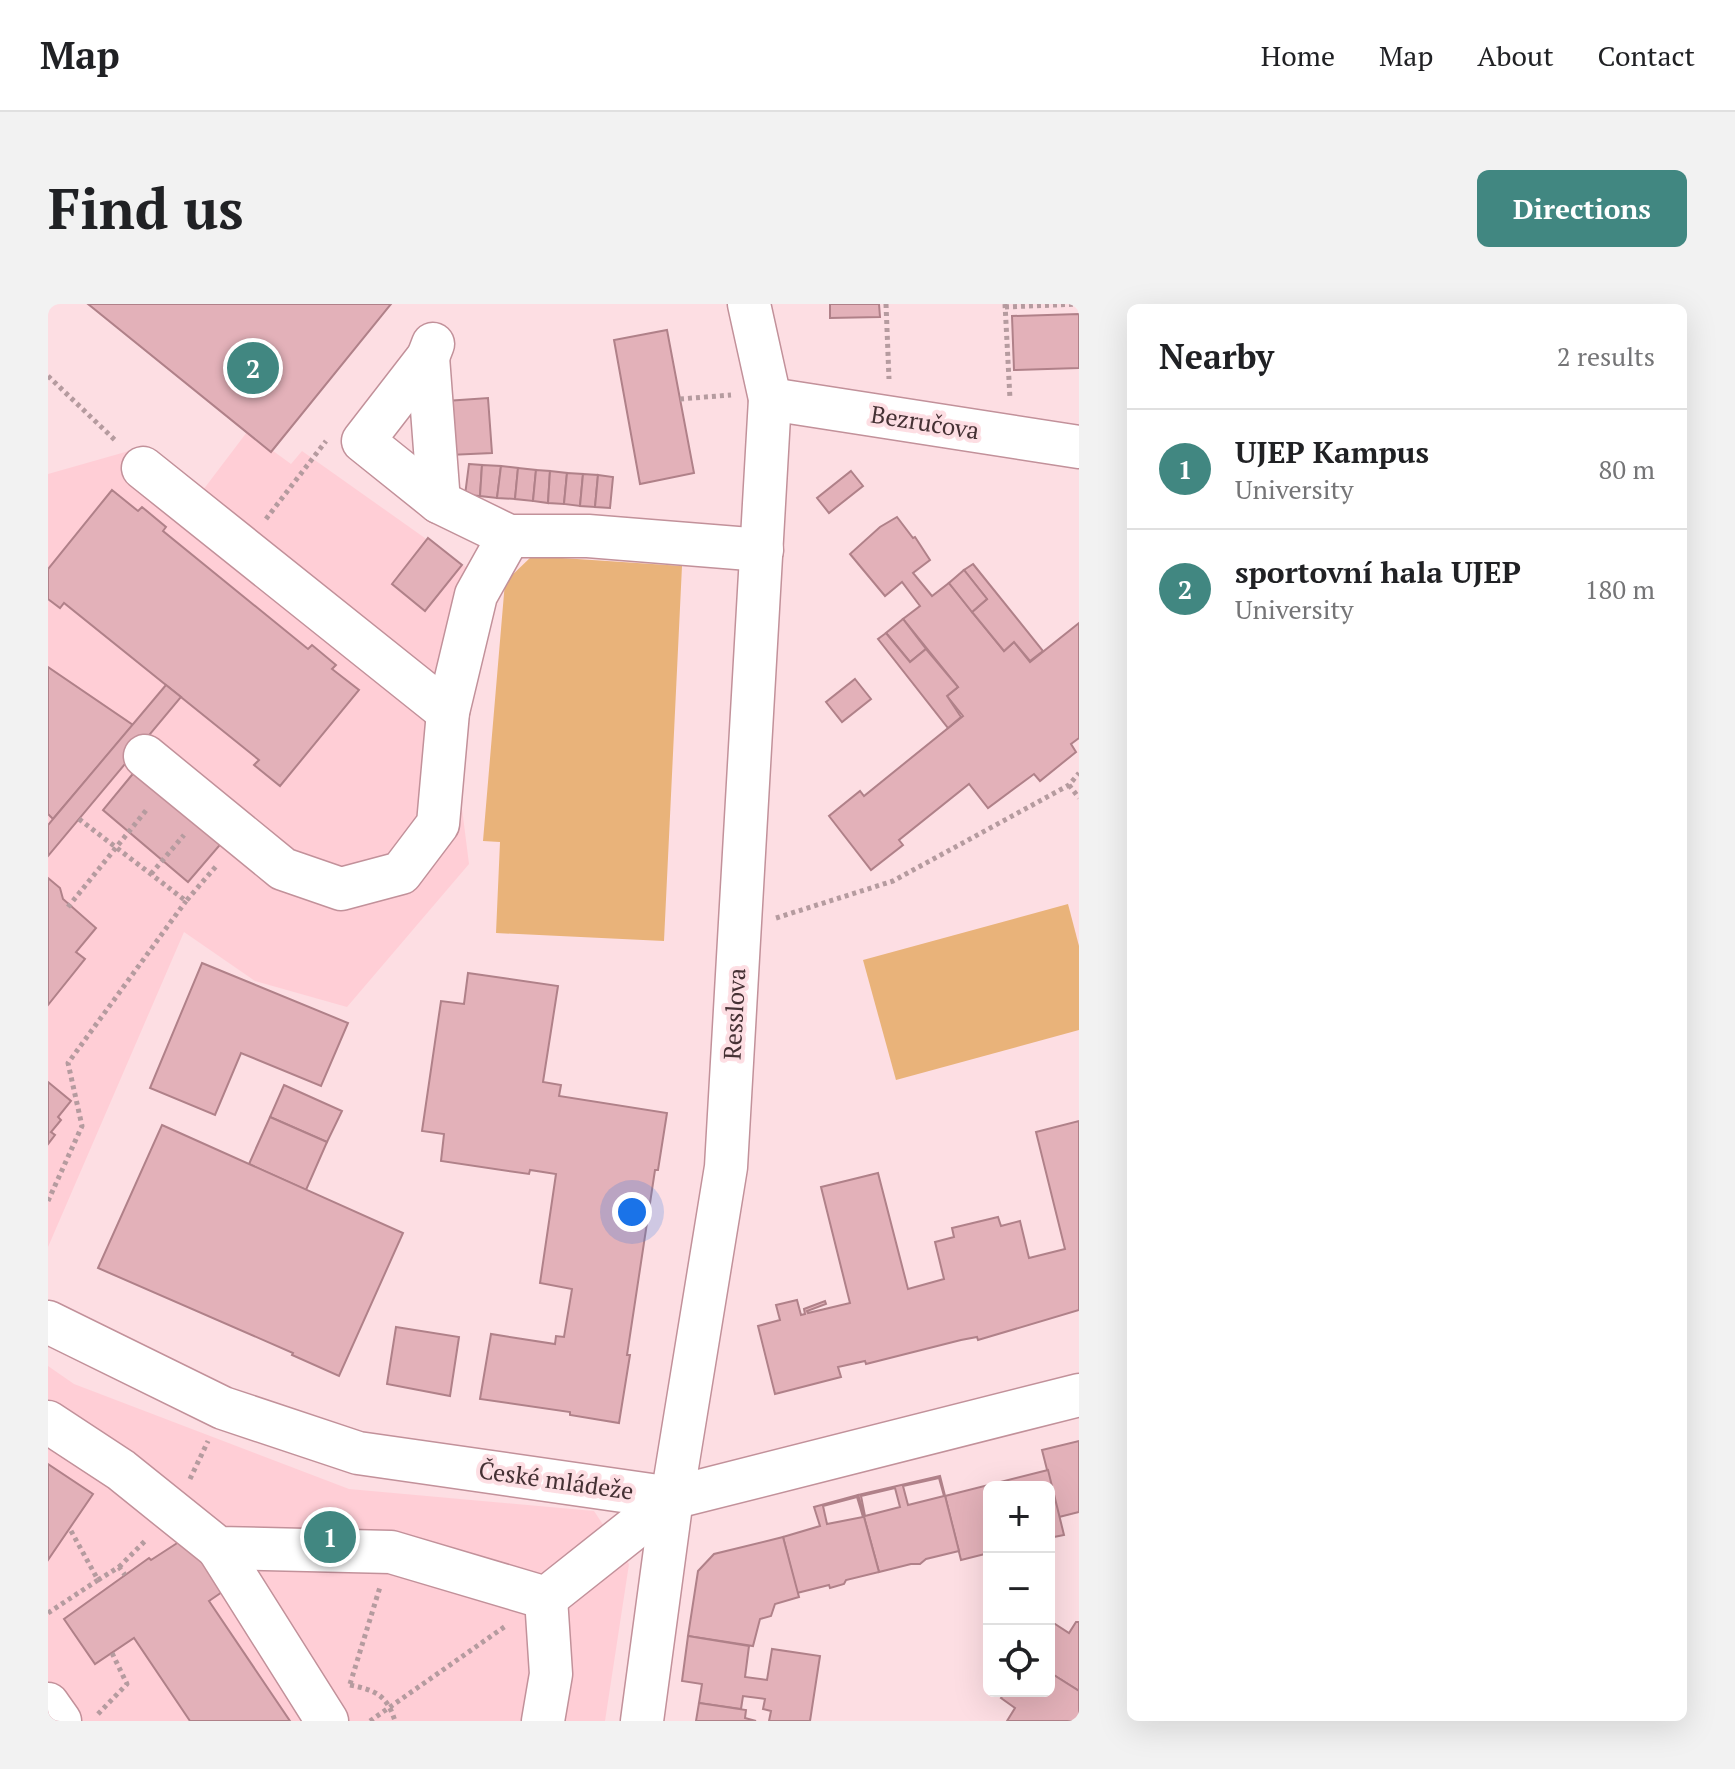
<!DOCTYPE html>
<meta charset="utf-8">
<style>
body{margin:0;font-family:"PT Serif",serif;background:#f2f2f2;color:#202124}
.controls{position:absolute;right:24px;bottom:24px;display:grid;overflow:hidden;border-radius:12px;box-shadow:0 8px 32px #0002}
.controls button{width:72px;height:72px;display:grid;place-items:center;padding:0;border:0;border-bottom:2px solid #e0e0e0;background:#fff;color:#202124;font:40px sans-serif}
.you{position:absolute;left:584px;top:908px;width:28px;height:28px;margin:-20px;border:6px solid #fff;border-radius:50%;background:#1a73e8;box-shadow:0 0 0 12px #1a73e833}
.badge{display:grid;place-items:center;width:52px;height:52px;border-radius:50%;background:#418781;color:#fff;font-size:26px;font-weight:700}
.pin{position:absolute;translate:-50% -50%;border:4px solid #fff;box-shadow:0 2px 8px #0006}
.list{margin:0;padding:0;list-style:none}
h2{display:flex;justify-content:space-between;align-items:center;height:104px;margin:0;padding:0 32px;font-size:34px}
h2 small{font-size:26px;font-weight:400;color:#757577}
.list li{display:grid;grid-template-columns:52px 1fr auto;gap:24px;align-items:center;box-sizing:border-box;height:120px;padding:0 32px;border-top:2px solid #e0e0e0}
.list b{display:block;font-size:30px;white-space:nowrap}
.list p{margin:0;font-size:26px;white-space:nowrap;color:#757577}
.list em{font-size:26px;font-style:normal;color:#757577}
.icon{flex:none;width:44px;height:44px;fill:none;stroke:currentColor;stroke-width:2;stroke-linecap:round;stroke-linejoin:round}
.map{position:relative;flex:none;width:1031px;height:1417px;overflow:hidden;border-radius:12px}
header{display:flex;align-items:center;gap:48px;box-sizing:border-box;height:112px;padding:0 40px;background:#fff;border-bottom:2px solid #e0e0e0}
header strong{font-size:38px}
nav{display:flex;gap:44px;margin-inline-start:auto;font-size:28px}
.intro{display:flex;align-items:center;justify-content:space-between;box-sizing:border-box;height:192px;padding:0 48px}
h1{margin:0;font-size:56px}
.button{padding:20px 36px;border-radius:12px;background:#418781;color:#fff;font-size:28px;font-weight:700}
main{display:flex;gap:48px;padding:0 48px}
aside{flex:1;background:#fff;border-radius:12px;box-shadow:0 8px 32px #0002}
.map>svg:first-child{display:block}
.built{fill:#ffced6}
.green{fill:#e9b37a}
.building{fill:#e3b1b9;stroke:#b08189;stroke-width:2;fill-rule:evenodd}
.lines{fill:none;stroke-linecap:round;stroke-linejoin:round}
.minor-casing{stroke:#c2919a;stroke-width:45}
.path{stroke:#b59b9f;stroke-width:5;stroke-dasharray:4 4;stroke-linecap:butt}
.minor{stroke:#fff;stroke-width:42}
.labels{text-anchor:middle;stroke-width:8;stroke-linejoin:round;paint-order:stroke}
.street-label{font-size:24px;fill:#453134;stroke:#fddee3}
</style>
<header>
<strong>Map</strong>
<nav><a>Home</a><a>Map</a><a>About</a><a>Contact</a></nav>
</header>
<div class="intro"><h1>Find us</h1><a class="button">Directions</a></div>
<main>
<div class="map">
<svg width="1031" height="1417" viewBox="0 0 1031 1417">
<rect width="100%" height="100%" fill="#fddee3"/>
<g class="built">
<path d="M 199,128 L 243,160 L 254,147 L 446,283 L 410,473 L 421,560 L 299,703 L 207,677 L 136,628 L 0,943 L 0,170 L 95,143 L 152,190 Z"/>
<path d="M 0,1062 L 26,1080 L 301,1185 L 546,1207 L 581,1260 L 557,1417 L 0,1417 Z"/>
</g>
<g class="green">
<path d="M 484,252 L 634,262 L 616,637 L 448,629 L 452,538 L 435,537 L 457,278 Z"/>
<path d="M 1020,600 L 1031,642 L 1031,726 L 848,776 L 815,656 Z"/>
</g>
<g class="building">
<path d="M 40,0 L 343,0 L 223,148 Z"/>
<path d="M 782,0 L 831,0 L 832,13 L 782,14 Z"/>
<path d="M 1031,10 L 1031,64 L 966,66 L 964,12 Z"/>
<path d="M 619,26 L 646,169 L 592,180 L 566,36 Z"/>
<path d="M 440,94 L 444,149 L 401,151 L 398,97 Z"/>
<path d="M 421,160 L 434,161 L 432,192 L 417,191 Z"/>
<path d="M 434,161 L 453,162 L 449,194 L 432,192 Z"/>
<path d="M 453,162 L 470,164 L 467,195 L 449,194 Z"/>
<path d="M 470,164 L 488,166 L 485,197 L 467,195 Z"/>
<path d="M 488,166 L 502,167 L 500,199 L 485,197 Z"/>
<path d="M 502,167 L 519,169 L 516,200 L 500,199 Z"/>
<path d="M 803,167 L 815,182 L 781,209 L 769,194 Z"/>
<path d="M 519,169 L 535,170 L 532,202 L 516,200 Z"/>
<path d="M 535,170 L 550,171 L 547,203 L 532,202 Z"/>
<path d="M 550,171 L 565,173 L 562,204 L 547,203 Z"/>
<path d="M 64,186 L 90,207 L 94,203 L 118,223 L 115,227 L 260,345 L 264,341 L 288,361 L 284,365 L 311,386 L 232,482 L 206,461 L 211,456 L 16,299 L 12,304 L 0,295 L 0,265 Z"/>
<path d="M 849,213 L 865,234 L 867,233 L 882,256 L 865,269 L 884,292 L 901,279 L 956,347 L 966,338 L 982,358 L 1031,319 L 1031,434 L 1023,440 L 1028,448 L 992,477 L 986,470 L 940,504 L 921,480 L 851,536 L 855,541 L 823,566 L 781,512 L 812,487 L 816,492 L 915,412 L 899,392 L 910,383 L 855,315 L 872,302 L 854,278 L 837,292 L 802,250 L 832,223 Z"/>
<path d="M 380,234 L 414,261 L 377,307 L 344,280 Z"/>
<path d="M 925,260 L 995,347 L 982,357 L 966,338 L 956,347 L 924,308 L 939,295 L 916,266 Z"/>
<path d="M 916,266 L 939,295 L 924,308 L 901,279 Z"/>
<path d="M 855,315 L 878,345 L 862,358 L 838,329 Z"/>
<path d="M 838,329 L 862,358 L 878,345 L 910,383 L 899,392 L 913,413 L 900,424 L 830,335 Z"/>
<path d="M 0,363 L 85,421 L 5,515 L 0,510 Z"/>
<path d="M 807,375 L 823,395 L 794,418 L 778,398 Z"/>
<path d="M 118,381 L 133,393 L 0,552 L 0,521 Z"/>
<path d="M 88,466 L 177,535 L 140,578 L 55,506 Z"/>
<path d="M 0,574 L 12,584 L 15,595 L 48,624 L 28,648 L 37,655 L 0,701 Z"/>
<path d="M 154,659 L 300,719 L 273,782 L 193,749 L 167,811 L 102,784 Z"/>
<path d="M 420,669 L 510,682 L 495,778 L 513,781 L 511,792 L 619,809 L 610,866 L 607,866 L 579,1051 L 582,1051 L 571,1119 L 522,1111 L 522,1108 L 432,1095 L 443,1030 L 507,1040 L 508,1032 L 516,1033 L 524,985 L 492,979 L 508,870 L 482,866 L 481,870 L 393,857 L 396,830 L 374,827 L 393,697 L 416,700 Z"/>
<path d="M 0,778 L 23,797 L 10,813 L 13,816 L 3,828 L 7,831 L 0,840 Z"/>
<path d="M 236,781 L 294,807 L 279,838 L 222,813 Z"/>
<path d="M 222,813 L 279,838 L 258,886 L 201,860 Z"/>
<path d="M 1031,817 L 1031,1006 L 930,1036 L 929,1033 L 913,1036 L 818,1060 L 817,1057 L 790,1063 L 793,1073 L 727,1090 L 710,1022 L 732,1016 L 728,1001 L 749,996 L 753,1011 L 757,1010 L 756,1005 L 777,997 L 778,1000 L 759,1007 L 760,1009 L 802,999 L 773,883 L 830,869 L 860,985 L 896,975 L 887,938 L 906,933 L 904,924 L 950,913 L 953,922 L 972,917 L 981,954 L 1017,945 L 988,828 Z"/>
<path d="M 114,821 L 355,929 L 291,1072 L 244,1051 L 245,1049 L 50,964 Z"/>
<path d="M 348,1023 L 411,1033 L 402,1092 L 339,1080 Z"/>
<path d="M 1031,1137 L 1031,1208 L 1011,1213 L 994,1146 Z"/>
<path d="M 0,1160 L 45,1190 L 0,1256 Z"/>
<path d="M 1000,1166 L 1016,1231 L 1001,1234 L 1001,1183 L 941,1183 L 941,1249 L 913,1256 L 897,1192 Z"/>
<path d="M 892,1172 L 911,1247 L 878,1255 L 872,1260 L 863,1260 L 831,1268 L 810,1191 ZM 891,1174 L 896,1192 L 860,1201 L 855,1182 ZM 847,1184 L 852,1203 L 817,1212 L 813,1192 Z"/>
<path d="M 810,1191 L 831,1268 L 798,1276 L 796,1280 L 782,1284 L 781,1281 L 749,1289 L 735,1233 L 772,1222 L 766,1203 ZM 809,1193 L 815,1213 L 779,1220 L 775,1202 Z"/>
<path d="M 140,1232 L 177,1286 L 161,1297 L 242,1417 L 142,1417 L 86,1334 L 47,1360 L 16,1315 L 101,1254 L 103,1256 Z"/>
<path d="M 735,1233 L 751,1293 L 727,1300 L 723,1312 L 712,1315 L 705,1342 L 640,1332 L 650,1267 L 666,1250 Z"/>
<path d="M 1001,1316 L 1021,1329 L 1028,1318 L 1031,1318 L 1031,1387 L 1001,1368 Z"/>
<path d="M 640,1332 L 701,1342 L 697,1373 L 719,1376 L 724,1345 L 772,1352 L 762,1417 L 721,1417 L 723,1407 L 715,1405 L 717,1395 L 695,1392 L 693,1405 L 651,1399 L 654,1380 L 634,1377 Z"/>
<path d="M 1001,1368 L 1031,1387 L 1031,1417 L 959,1417 L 967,1404 L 953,1394 L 958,1387 L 1001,1387 Z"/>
<path d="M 651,1399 L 698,1406 L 697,1414 L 708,1417 L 648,1417 Z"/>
</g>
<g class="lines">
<g class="minor-casing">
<g id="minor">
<path d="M 385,40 L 380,53 L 315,137 L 391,198 L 461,232 L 540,232 L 714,246"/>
<path d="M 380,53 L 391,198"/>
<path d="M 722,95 L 1031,143"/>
<path d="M 95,164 L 400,408"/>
<path d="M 97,452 L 235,565 L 293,585 L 353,569 L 390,520 L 400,408 L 428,291 L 461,232"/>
<path d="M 0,1018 L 175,1104 L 310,1149 L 624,1194 L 1031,1091"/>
<path d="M 0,1118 L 73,1166 L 170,1244 L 343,1248 L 498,1294 L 624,1194"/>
<path d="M 170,1244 L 279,1417"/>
<path d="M 0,1400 L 12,1417"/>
<path d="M 495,1417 L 503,1370 L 498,1294"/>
<path d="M 594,1417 L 624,1194 L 678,863 L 722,95 L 701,0"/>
</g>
</g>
<g class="path">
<path d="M 838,0 L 841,75"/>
<path d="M 957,0 L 962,95"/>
<path d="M 957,3 L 1031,0"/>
<path d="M 0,72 L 69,138"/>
<path d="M 632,95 L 683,91"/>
<path d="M 218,215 L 278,137"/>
<path d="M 1021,481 L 1031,494"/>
<path d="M 31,515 L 138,597 L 170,560"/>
<path d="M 103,570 L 136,531"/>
<path d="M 20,603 L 100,504"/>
<path d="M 728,614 L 845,577 L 1021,481 L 1031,469"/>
<path d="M 0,897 L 34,822 L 20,759 L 138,597"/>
<path d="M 142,1175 L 160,1137"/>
<path d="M 71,1263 L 99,1235"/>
<path d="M 50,1276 L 71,1263 L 77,1271"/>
<path d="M 0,1309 L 50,1276 L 22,1225"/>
<path d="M 302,1380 L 332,1283"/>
<path d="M 302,1381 C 327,1386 339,1391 347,1417"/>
<path d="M 50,1410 L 79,1380 L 64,1349"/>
<path d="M 322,1417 L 459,1321"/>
</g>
<use href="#minor" class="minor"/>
</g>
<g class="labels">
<g class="street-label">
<text transform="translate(877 119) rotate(9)" y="8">Bezručova</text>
<text transform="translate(687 710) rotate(-87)" y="8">Resslova</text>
<text transform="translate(508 1177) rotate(8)" y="8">České mládeže</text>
</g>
</g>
</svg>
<div class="controls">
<button>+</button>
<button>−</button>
<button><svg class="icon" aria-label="locate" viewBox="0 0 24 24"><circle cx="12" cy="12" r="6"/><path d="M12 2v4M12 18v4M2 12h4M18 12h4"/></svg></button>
</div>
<div class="you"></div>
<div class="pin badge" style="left:282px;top:1233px">1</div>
<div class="pin badge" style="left:205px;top:64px">2</div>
</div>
<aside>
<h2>Nearby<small>2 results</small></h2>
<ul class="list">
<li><span class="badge">1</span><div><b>UJEP Kampus</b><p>University</p></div><em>80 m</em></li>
<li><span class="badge">2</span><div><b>sportovní hala UJEP</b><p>University</p></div><em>180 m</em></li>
</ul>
</aside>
</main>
